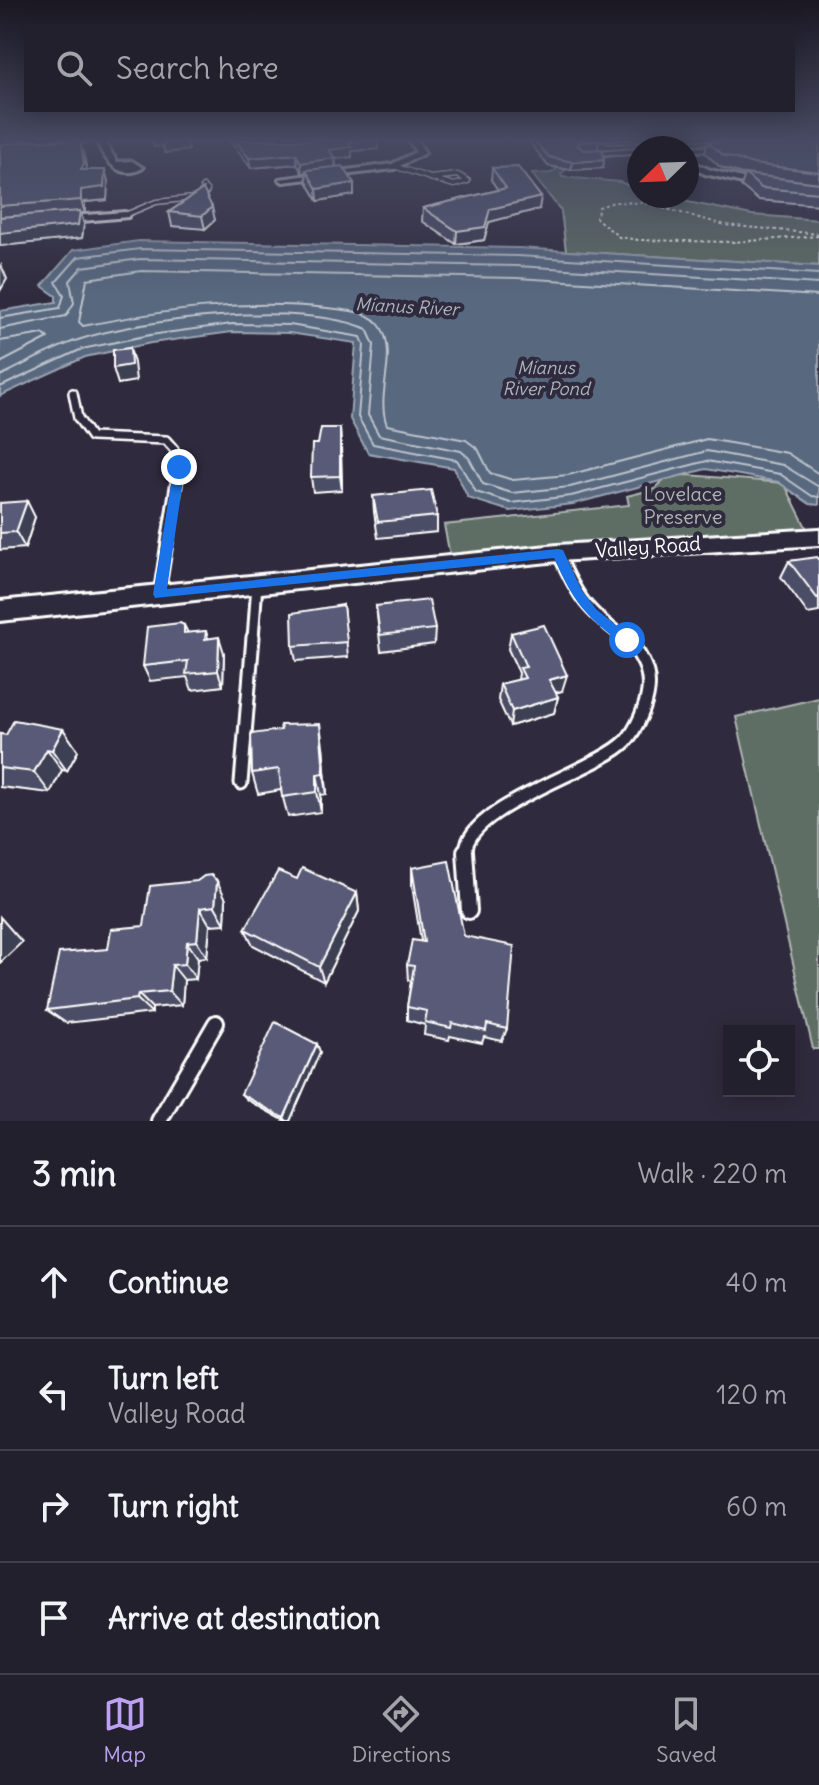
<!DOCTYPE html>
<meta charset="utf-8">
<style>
body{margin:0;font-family:Delius,sans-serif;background:#2b2836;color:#f1f3f6}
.controls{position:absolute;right:24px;bottom:24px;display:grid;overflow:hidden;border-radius:0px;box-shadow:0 4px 20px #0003}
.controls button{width:72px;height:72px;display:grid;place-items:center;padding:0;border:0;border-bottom:2px solid #403e4a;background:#23202e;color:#f1f3f6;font:40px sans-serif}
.compass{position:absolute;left:627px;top:136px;width:72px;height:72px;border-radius:50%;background:#23202e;box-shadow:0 4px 20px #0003;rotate:247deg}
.stop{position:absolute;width:24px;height:24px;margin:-18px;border:6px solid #1a73e8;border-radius:50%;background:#fff}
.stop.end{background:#1a73e8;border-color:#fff;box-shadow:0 2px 8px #0008}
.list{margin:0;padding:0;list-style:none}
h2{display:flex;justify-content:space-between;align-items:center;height:104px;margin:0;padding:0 32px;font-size:34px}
h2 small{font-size:26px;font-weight:400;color:#a3a3aa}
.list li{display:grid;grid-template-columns:52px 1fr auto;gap:24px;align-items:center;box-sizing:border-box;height:112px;padding:0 32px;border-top:2px solid #403e4a}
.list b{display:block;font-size:30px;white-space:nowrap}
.list p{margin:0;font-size:26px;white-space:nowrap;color:#a3a3aa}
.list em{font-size:26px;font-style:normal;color:#a3a3aa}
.icon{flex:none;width:44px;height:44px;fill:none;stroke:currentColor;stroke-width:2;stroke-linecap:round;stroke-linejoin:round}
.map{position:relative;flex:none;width:819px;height:1121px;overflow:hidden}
.search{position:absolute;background:#23202e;box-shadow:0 4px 20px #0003;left:24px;right:24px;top:24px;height:88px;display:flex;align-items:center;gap:20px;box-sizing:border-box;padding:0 28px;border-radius:0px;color:#a3a3aa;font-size:30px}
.sheet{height:552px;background:#23202e}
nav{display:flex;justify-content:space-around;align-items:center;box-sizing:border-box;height:112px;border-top:2px solid #403e4a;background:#23202e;font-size:22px;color:#a3a3aa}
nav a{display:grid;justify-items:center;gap:4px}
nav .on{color:#bca0f2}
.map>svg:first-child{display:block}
.green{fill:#5e6e65;stroke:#aeb6b2;stroke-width:2}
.water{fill:#58687f;stroke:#9ba4b2;stroke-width:2}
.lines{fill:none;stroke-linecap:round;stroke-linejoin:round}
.shore{stroke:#bcc3cc;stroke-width:2}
.service-far4-casing{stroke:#fff;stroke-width:7}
.service-far3-casing{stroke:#fff;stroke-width:12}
.service-far2-casing{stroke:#fff;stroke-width:15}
.service-far1-casing{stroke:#fff;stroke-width:17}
.service-casing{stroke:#fff;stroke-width:20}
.minor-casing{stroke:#fff;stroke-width:6}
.tertiary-casing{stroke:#fff;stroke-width:6}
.secondary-casing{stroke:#fff;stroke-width:6}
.path{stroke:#fff;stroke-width:2;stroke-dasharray:3 3;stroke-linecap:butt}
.service-far4{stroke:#2f2a3d;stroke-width:4}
.service-far3{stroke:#2f2a3d;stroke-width:7}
.service-far2{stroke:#2f2a3d;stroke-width:9}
.service-far1{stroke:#2f2a3d;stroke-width:11}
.service{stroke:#2f2a3d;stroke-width:14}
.minor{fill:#2f2a3d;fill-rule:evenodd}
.tertiary{fill:#2f2a3d;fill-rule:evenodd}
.secondary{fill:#2f2a3d;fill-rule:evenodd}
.wall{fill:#4c4d66;stroke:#fff;stroke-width:2}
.shaded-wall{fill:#3e3f53;stroke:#fff;stroke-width:2}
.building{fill:#585a77;stroke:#fff;stroke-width:2}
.route{fill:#1a73e8}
.labels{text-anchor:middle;stroke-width:8;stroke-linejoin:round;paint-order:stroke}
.far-water-label{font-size:18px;font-style:italic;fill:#acb4bf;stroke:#2f2a3d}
.park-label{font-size:20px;fill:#aeb6b2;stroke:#2f2a3d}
.street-label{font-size:20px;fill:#fff;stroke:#2f2a3d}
</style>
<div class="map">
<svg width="819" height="1121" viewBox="0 0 819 1121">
<rect width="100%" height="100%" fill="#2f2a3d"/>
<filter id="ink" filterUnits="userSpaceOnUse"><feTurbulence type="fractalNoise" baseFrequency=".0125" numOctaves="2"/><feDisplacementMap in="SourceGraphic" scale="16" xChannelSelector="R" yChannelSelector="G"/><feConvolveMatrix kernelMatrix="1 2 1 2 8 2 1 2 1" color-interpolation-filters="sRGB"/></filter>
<g filter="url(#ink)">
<g class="green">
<path d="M 576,155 L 583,155 L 561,174 L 562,177 L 620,182 L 639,190 L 639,196 L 658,196 L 752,215 L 819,220 L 819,266 L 566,251 L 561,211 L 532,174 L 551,173 Z"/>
<path d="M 688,475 L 784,483 L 807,529 L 450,556 L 444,525 L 629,505 L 627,496 L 655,489 L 667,476 Z"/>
<path d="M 819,698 L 819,1049 L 813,1049 L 736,717 Z"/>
</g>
<path class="water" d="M 139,241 L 518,248 L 819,266 L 819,505 L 810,504 L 778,482 L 706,469 L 573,504 L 510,511 L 468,498 L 454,468 L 368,453 L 350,419 L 356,343 L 289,333 L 232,332 L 151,343 L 85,357 L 0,396 L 0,311 L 56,302 L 56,296 L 42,286 L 73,250 Z"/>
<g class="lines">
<g class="shore">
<path d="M 819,296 L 517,278 L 141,271 L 87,279 L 79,322 L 83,326 C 164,310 244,299 327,308 C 345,310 372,310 382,329 C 398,358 375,394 387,425 L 466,440 L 478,449 L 490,473 L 513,480 L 568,475 L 707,439 L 787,453 L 819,474"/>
<path d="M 0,318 L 60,308 L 64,295 L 56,282 L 78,257 L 140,249 L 518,256 L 819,274"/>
<path d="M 0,329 L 66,316 L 74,303 L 70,281 L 82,267 L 140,259 L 517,266 L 819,284"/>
<path d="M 0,341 L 43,334 L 48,338 L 0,363"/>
<path d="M 0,376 C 25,364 51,349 78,340 C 143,318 304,301 367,329 L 374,345 L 368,415 L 379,435 L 461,451 L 469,458 L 483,484 L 512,493 L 570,487 L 707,451 L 783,465 L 819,487"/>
<path d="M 0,387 L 82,349 L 150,335 L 232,324 L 290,325 L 361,337 L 364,345 L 358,417 L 373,444 L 457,460 L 476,492 L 511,503 L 571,496 L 707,461 L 780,474 L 812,496 L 819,497"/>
</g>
<g class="service-far4-casing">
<g id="service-far4">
<path d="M 394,166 L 430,178"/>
<path d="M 458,175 L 468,181 L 454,185 L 430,178 Z"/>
<path d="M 125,215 L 156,202 L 203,197 L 207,191 L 203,187"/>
</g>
</g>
<g class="service-far3-casing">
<path id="service-far3" d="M 73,393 L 78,418 L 91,437 L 166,440 L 174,449 L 179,469"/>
</g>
<g class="service-far2-casing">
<g id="service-far2">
<path d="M 558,553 C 578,598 586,610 626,639"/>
<path d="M 159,594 L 179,467"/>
<path d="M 253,639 L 257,584"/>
</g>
</g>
<g class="service-far1-casing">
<g id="service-far1">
<path d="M 241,783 L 253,637"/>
<path d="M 466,853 C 463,807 597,771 626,741 C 637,728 646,707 648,691 C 651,670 639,650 623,637"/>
</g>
</g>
<g class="service-casing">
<g id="service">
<path d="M 465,851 L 469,911"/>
<path d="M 159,1121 L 216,1023"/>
</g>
</g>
<g class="minor-casing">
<g id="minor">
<path d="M 0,140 L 14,140 L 0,144 Z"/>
<path d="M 96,140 L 104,140 L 117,162 L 132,161 L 143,168 C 119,181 105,161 96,140 Z"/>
<path d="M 409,140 L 417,140 L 425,153 L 394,169 L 283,182 L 279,179 L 392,164 L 416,152 Z"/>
<path d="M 648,140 L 657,140 L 666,148 L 657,148 Z"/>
<path d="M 731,146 L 728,150 L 687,151 L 687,148 L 684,148 Z"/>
<path d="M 639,149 L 639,153 L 583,155 L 579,153 Z"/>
<path d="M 687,160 L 711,170 L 769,185 L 764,188 L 705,174 L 687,166 Z"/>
<path d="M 125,212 L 128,213 L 128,217 L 59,223 L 54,220 L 59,217 Z"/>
</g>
</g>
<g class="tertiary-casing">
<path id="tertiary" d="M 66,140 L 94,140 L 0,155 L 0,149 Z"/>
</g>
<g class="secondary-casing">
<path id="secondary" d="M 819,529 L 819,545 L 558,561 L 0,621 L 0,601 L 558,545 Z"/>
</g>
<path class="path" d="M 819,234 L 725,225 L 645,203 L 614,202 L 599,207 L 596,218 L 619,237 L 639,240 L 733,242 L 819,236"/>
<use href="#service-far4" class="service-far4"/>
<use href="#service-far3" class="service-far3"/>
<use href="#service-far2" class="service-far2"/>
<use href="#service-far1" class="service-far1"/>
<use href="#service" class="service"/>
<use href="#minor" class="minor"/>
<use href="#tertiary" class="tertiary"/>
<use href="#secondary" class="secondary"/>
</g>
<g class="wall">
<path d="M 151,140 L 214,140 L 187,143 L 189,150 L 165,153 L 162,146 L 154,147 Z"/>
<path d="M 229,140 L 378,140 L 378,149 L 352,151 L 352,157 L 335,159 L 336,167 L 354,183 L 354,195 L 318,201 L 307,182 L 306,172 L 302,173 L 297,164 L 251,168 Z"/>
<path d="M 528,140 L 599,141 L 598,149 L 603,168 L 571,170 L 548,166 Z"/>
<path d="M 602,140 L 648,140 L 647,143 L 608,144 Z"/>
<path d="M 661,140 L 819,140 L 819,205 L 758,200 L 741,186 L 745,175 L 720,167 L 705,153 L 707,144 L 695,145 L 691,142 L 664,142 Z"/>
<path d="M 0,145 L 83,152 L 87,170 L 105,170 L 108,182 L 107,200 L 85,202 L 85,213 L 81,213 L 84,224 L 82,238 L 0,246 Z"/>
<path d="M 492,168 L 539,209 L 489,222 L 484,240 L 456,244 L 422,221 L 423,208 L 498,190 L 491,180 Z"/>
<path d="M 203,189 L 215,220 L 205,229 L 172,226 L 169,212 Z"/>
<path d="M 340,428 L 342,490 L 313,492 L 311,477 L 318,444 Z"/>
<path d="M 373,496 L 437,516 L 437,532 L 378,538 L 374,512 Z"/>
<path d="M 0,503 L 35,517 L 25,548 L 0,550 Z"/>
<path d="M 819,559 L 819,612 L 808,614 L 781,577 L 789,561 Z"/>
<path d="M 343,605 L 348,657 L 296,661 L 293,646 Z"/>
<path d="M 376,606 L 435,629 L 434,644 L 381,651 Z"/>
<path d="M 184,625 L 188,633 L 206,631 L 208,638 L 224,653 L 223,686 L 192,690 L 187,677 L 150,681 L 143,666 Z"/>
<path d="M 511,633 L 562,691 L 555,693 L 558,697 L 554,713 L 510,726 L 498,700 L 500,684 L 518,680 L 519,673 L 508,649 Z"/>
<path d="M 63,729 L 78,751 L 67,771 L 62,770 L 50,793 L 0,787 L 0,734 L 6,735 Z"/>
<path d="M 323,746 L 327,794 L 321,795 L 321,812 L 288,817 L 281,790 L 258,794 L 252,773 Z"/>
<path d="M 412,868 L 464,936 L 507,1029 L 502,1041 L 484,1037 L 482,1043 L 450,1036 L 449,1040 L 424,1035 L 425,1025 L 407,1020 L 407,1007 L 411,981 L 408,980 L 407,965 L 421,941 L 412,886 Z"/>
<path d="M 297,879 L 357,893 L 359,911 L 324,982 L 253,945 L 245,929 Z"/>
<path d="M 226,899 L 225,924 L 210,925 L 207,957 L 198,958 L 196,979 L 184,980 L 182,1005 L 152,1008 L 152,1013 L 66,1023 L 47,1010 L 108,949 L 144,926 Z"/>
<path d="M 317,1044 L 320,1052 L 290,1121 L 285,1121 L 247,1100 L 241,1094 Z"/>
</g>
<g class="shaded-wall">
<path d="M 6,140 L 45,140 L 8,145 Z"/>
<path d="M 186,140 L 214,140 L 187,143 L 189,150 L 165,153 L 163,143 Z"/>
<path d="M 366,140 L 378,140 L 378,149 L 352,151 L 352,157 L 335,159 L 336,168 L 306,170 L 306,172 L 302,173 L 301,163 L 348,142 Z"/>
<path d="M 80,141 L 83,152 L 88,176 L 81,170 Z"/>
<path d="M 296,154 L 297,164 L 251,168 L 249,158 Z"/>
<path d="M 604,160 L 603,168 L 571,170 L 573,162 Z"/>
<path d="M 105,170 L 108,182 L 107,200 L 85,202 L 85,213 L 81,200 L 81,190 Z"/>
<path d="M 354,183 L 354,195 L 318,201 L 317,189 Z"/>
<path d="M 541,197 L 539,209 L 489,222 L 484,240 L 456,244 L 457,231 L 490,209 Z"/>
<path d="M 212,207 L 215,220 L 205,229 L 202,216 Z"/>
<path d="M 80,211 L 84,224 L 82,238 L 0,246 L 0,233 Z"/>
<path d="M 1,265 L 7,279 L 0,291 L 0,267 Z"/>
<path d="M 130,348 L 134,363 L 136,381 L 118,384 L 113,368 Z"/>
<path d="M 340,428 L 341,443 L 342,490 L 340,476 Z"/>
<path d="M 27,501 L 35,517 L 25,548 L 16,532 Z"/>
<path d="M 219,637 L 224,653 L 223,686 L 218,671 Z"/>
<path d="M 567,675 L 562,691 L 545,695 L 549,680 Z"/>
<path d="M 558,697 L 554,713 L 510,726 L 512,711 Z"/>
<path d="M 320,724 L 323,746 L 327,794 L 324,773 Z"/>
<path d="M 63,729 L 78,751 L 67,771 L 52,750 Z"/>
<path d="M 47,749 L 62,770 L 50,793 L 34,772 Z"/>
<path d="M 317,774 L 321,795 L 321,812 L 317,792 Z"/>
<path d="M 217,881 L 226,899 L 225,924 L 215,906 Z"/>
<path d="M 357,893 L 359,911 L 324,982 L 319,967 Z"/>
<path d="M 200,908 L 210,925 L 207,957 L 197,941 Z"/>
<path d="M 0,917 L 22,942 L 0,963 Z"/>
<path d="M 187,942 L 198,958 L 196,979 L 185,964 Z"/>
<path d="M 172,965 L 184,980 L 182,1005 L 169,991 Z"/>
<path d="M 138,994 L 152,1008 L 152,1013 L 137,999 Z"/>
<path d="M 317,1044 L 320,1052 L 290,1121 L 287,1121 L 284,1118 Z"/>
</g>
<g class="building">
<path d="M 36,140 L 80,141 L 84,164 L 81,170 L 105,170 L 104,187 L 81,190 L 81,200 L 0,206 L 0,145 Z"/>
<path d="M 161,140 L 187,140 L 187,141 L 163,143 Z"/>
<path d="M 235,140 L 366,140 L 348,142 L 352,147 L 329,150 L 335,158 L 301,163 L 296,154 L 249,158 Z"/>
<path d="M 534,140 L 598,140 L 599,141 L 580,142 L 577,145 L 584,150 L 602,149 L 604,160 L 573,162 L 549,157 Z"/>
<path d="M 781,140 L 819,140 L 819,172 L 753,164 L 723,155 L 708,142 Z"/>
<path d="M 343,166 L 354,183 L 317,189 L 306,170 Z"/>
<path d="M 518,167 L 541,197 L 490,209 L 485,227 L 457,231 L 423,208 L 506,188 L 492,168 Z"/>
<path d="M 745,174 L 819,183 L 819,193 L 761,188 Z"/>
<path d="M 203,189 L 212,207 L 202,216 L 169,212 Z"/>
<path d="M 80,211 L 78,225 L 0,233 L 0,217 Z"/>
<path d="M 130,348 L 131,365 L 113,368 L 113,350 Z"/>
<path d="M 321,428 L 340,428 L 340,476 L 311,477 L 312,444 L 318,444 Z"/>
<path d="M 431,490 L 437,516 L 378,522 L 373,496 Z"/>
<path d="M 27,501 L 16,532 L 0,533 L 0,503 Z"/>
<path d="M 817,557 L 819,559 L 819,597 L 817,598 L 789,561 Z"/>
<path d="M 429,600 L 435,629 L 380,635 L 376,606 Z"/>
<path d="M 343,605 L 347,642 L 293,646 L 292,613 Z"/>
<path d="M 180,623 L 184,625 L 184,633 L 206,631 L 205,639 L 219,637 L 218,671 L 186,674 L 188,661 L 143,666 L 147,627 Z"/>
<path d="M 544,625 L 567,675 L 549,680 L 558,697 L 512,711 L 500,684 L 525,678 L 520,668 L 526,667 L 511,633 Z"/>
<path d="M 14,720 L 63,729 L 52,750 L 47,749 L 34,772 L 0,768 L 0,734 L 6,735 Z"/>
<path d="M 320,724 L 324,773 L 317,774 L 317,792 L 282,797 L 279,769 L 252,773 L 251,734 L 281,730 L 280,725 Z"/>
<path d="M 449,861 L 464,936 L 514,946 L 507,1029 L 487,1024 L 486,1031 L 452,1023 L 451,1028 L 425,1022 L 427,1011 L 407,1007 L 414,966 L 407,965 L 412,940 L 424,942 L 412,868 Z"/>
<path d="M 302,868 L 357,893 L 319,967 L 245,929 L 278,871 L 297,879 Z"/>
<path d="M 211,875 L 217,881 L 215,906 L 200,908 L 197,941 L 187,942 L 185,964 L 172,965 L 169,991 L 138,994 L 137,999 L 47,1010 L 59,953 L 108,949 L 111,929 L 144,926 L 150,886 L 197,881 L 204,876 Z"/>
<path d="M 275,1022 L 317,1044 L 284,1118 L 241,1094 Z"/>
</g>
</g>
<linearGradient id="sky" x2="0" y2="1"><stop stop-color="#1a1722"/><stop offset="0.47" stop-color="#474a62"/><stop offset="1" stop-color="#474a62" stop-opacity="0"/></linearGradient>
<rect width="819" height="297" fill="url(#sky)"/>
<path class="route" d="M 179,464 L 185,467 L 167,589 L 558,549 L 563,550 L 582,591 L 596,609 L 634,640 L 627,646 L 622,644 C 584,614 574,603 554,558 L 155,598 L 153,594 L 174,467 Z"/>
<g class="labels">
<g class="far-water-label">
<text transform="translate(407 307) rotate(3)" y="6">Mianus River</text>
<text x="546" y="374">Mianus<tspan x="546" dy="21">River Pond</tspan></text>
</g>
<g class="park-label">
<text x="683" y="501">Lovelace<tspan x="683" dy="23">Preserve</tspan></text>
</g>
<g class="street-label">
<text transform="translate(648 547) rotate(-4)" y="7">Valley Road</text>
</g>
</g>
</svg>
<div class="controls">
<button><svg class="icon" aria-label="locate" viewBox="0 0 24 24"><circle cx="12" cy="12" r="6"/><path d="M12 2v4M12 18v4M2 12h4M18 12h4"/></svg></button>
</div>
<svg class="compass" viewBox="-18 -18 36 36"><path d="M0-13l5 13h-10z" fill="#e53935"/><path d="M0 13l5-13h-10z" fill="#a3a3aa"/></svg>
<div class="stop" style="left:627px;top:640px"></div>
<div class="stop end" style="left:179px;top:467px"></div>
<div class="search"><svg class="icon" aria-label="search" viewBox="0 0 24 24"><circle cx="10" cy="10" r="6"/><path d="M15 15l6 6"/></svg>Search here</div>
</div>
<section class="sheet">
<h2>3 min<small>Walk · 220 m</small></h2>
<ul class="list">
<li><svg class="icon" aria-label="ahead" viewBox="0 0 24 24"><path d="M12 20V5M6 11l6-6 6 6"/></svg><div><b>Continue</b></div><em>40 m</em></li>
<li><svg class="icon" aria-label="left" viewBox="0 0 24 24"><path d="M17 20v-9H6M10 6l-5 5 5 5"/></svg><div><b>Turn left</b><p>Valley Road</p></div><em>120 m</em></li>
<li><svg class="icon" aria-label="right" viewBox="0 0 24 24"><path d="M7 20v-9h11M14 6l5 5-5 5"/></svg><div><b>Turn right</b></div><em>60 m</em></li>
<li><svg class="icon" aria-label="arrive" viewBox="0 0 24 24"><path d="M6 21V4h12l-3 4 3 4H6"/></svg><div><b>Arrive at destination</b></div></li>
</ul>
</section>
<nav>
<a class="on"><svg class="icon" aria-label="map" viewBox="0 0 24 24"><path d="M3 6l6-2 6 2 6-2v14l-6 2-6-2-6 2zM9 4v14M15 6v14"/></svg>Map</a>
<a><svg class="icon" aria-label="directions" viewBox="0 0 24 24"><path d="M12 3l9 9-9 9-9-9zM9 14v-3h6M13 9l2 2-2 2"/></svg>Directions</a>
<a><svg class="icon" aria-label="saved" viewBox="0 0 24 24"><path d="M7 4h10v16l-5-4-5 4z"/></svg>Saved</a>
</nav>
